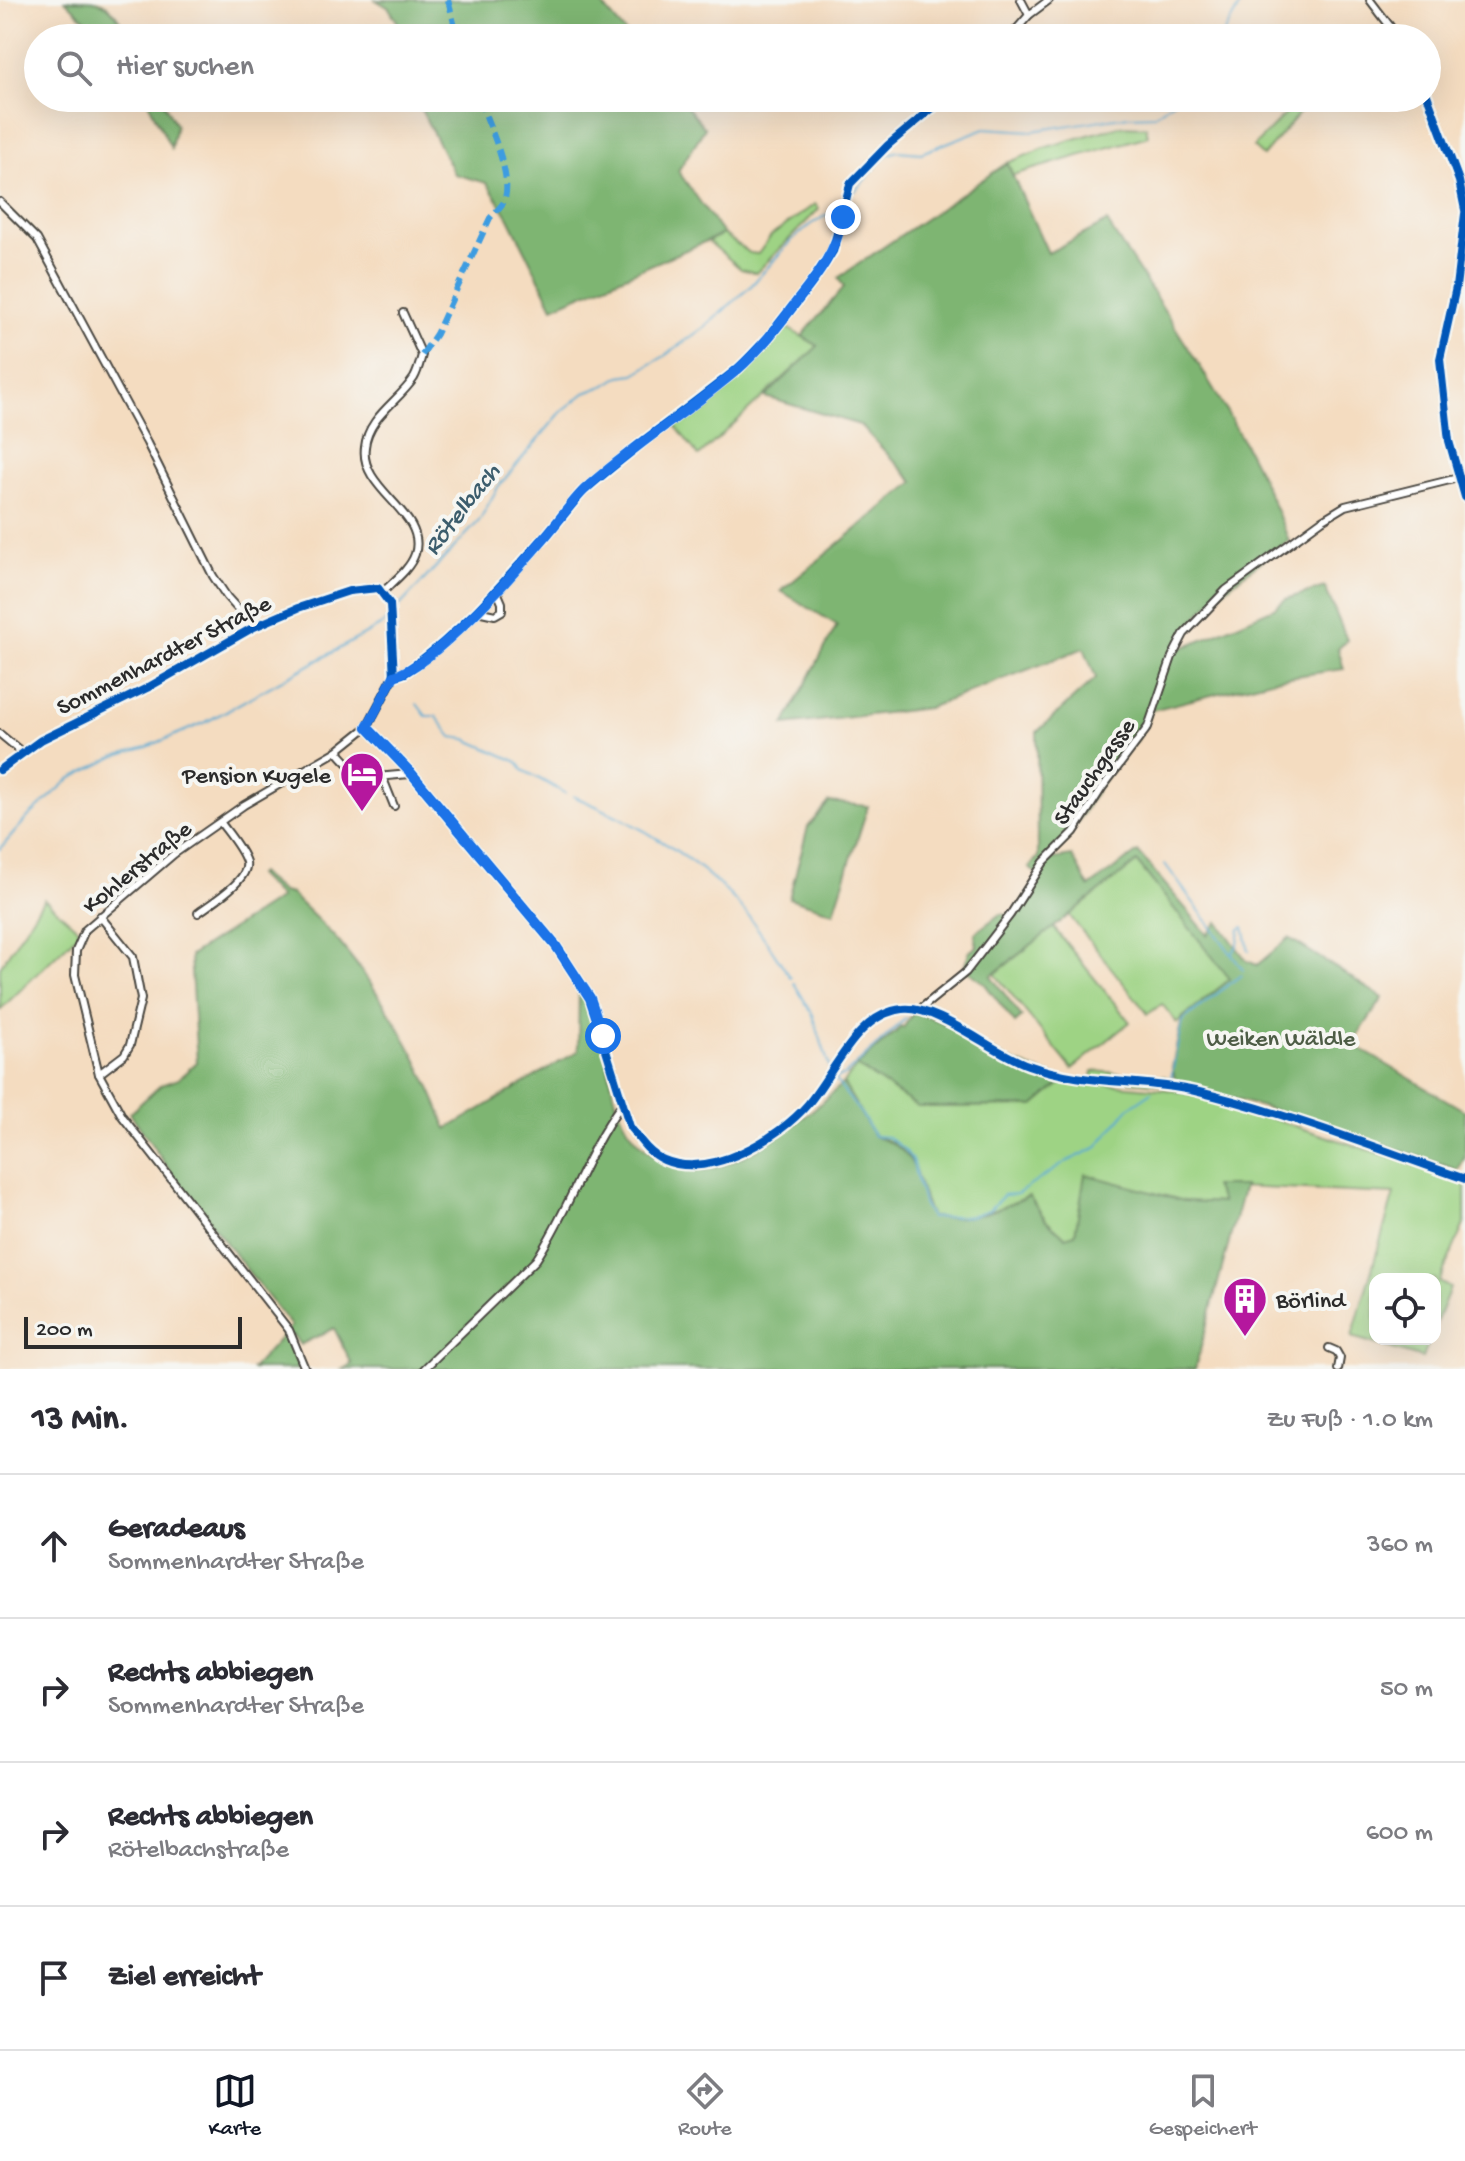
<!DOCTYPE html>
<html lang="de">
<meta charset="utf-8">
<style>
body{margin:0;font-family:"Gochi Hand",sans-serif;background:#f7f7f7;color:#2b2b33}
.controls{position:absolute;right:24px;bottom:24px;display:grid;overflow:hidden;border-radius:16px;box-shadow:0 8px 32px #0002}
.controls button{width:72px;height:72px;display:grid;place-items:center;padding:0;border:0;border-bottom:2px solid #e1e1e2;background:#fff;color:#2b2b33;font:40px sans-serif}
.scale{position:absolute;left:24px;bottom:20px;width:218px;box-sizing:border-box;padding-left:8px;border:4px solid #2b2b2b;border-top:0;font-size:22px;line-height:28px;white-space:nowrap;color:#2b2b2b;-webkit-text-stroke:6px #f6f6f2;paint-order:stroke}
.stop{position:absolute;width:24px;height:24px;margin:-18px;border:6px solid #1a73e8;border-radius:50%;background:#fff}
.stop.end{background:#1a73e8;border-color:#fff;box-shadow:0 2px 8px #0008}
.list{margin:0;padding:0;list-style:none}
h2{display:flex;justify-content:space-between;align-items:center;height:104px;margin:0;padding:0 32px;font-size:34px}
h2 small{font-size:26px;font-weight:400;color:#7c7c81}
.list li{display:grid;grid-template-columns:52px 1fr auto;gap:24px;align-items:center;box-sizing:border-box;height:144px;padding:0 32px;border-top:2px solid #e1e1e2}
.list b{display:block;font-size:30px;white-space:nowrap}
.list p{margin:0;font-size:26px;white-space:nowrap;color:#7c7c81}
.list em{font-size:26px;font-style:normal;color:#7c7c81}
.icon{flex:none;width:44px;height:44px;fill:none;stroke:currentColor;stroke-width:2;stroke-linecap:round;stroke-linejoin:round}
.map{position:relative;flex:none;width:1465px;height:1369px;overflow:hidden}
.search{position:absolute;background:#fff;box-shadow:0 8px 32px #0002;left:24px;right:24px;top:24px;height:88px;display:flex;align-items:center;gap:20px;box-sizing:border-box;padding:0 28px;border-radius:44px;color:#7c7c81;font-size:30px}
.sheet{height:680px;background:#fff}
nav{display:flex;justify-content:space-around;align-items:center;box-sizing:border-box;height:112px;border-top:2px solid #e1e1e2;background:#fff;font-size:22px;color:#7c7c81}
nav a{display:grid;justify-items:center;gap:4px}
nav .on{color:#111827}
.map>svg:first-child{display:block}
.green{fill:#9ed384;stroke:#647f58;stroke-width:2}
.forest{fill:#7eb572;stroke:#54704e;stroke-width:2}
.lines{fill:none;stroke-linecap:round;stroke-linejoin:round}
.stream{stroke:#55a9d1;stroke-width:2}
.street-casing{stroke:#494641;stroke-width:10}
.street{stroke:#fff;stroke-width:6}
.quiet{stroke:#3d9ce1;stroke-width:6;stroke-dasharray:12 6;stroke-linecap:butt}
.cycleway-casing{stroke:#f6f6f2;stroke-width:13}
.cycleway{stroke:#0057b8;stroke-width:8}
.route{stroke:#1a73e8;stroke-width:10}
.labels{text-anchor:middle;stroke-width:8;stroke-linejoin:round;paint-order:stroke}
.street-label{font-size:24px;fill:#2b2b2b;stroke:#f6f6f2}
.poi-label{font-size:24px;fill:#2b2b2b;stroke:#f6f6f2;text-anchor:end}
.park-label{font-size:24px;fill:#4e5d46;stroke:#f6f6f2}
.water-label{font-size:26px;font-style:italic;fill:#3c5d6d;stroke:#f6f6f2}
</style>
<div class="map">
<svg width="1465" height="1369" viewBox="0 0 1465 1369">
<rect width="100%" height="100%" fill="#f6f6f2"/>
<filter id="ink" filterUnits="userSpaceOnUse"><feTurbulence type="fractalNoise" baseFrequency=".0125" numOctaves="2"/><feDisplacementMap in="SourceGraphic" scale="16" xChannelSelector="R" yChannelSelector="G"/><feConvolveMatrix kernelMatrix="1 2 1 2 8 2 1 2 1" color-interpolation-filters="sRGB"/></filter>
<filter id="wash" filterUnits="userSpaceOnUse"><feTurbulence type="fractalNoise" baseFrequency=".006" numOctaves="4" result="noise"/><feDisplacementMap in="SourceGraphic" scale="32" xChannelSelector="R" yChannelSelector="G"/><feGaussianBlur stdDeviation="1.8" result="paint"/><feColorMatrix in="noise" values="0 0 0 0 0 0 0 0 0 0 0 0 0 0 0 0 0 1.4 0 .05"/><feComposite in="paint" operator="in"/></filter>
<g filter="url(#wash)">
<rect width="100%" height="100%" fill="#f4dcc0"/>
<g class="green">
<path d="M 1304,98 L 1329,98 L 1300,112 L 1263,156 L 1253,147 L 1298,101 Z"/>
<path d="M 1119,126 L 1146,127 L 1148,136 L 1013,175 L 1007,163 L 1047,147 Z"/>
<path d="M 815,204 L 819,209 L 756,273 L 741,269 L 708,241 L 723,234 L 750,253 L 758,254 L 771,236 Z"/>
<path d="M 784,326 L 818,346 L 699,456 L 674,424 L 744,370 Z"/>
<path d="M 1137,862 L 1231,979 L 1177,1023 L 1162,1004 L 1148,1014 L 1069,915 Z"/>
<path d="M 44,899 L 81,931 L 0,1010 L 0,967 Z"/>
<path d="M 1053,927 L 1130,1022 L 1072,1069 L 995,974 Z"/>
<path d="M 857,1066 L 918,1107 L 1034,1106 L 1065,1080 L 1172,1090 L 1205,1097 L 1465,1181 L 1465,1222 L 1439,1282 L 1450,1288 L 1435,1326 L 1435,1279 L 1375,1279 L 1375,1339 L 1430,1339 L 1423,1358 L 1352,1337 L 1394,1194 L 1215,1186 L 1223,1203 L 1184,1201 L 1086,1175 L 1075,1235 L 1065,1237 L 1046,1220 L 1029,1196 C 990,1213 974,1220 930,1217 L 923,1196 L 892,1142 L 874,1136 L 843,1083 Z"/>
<path d="M 1093,1071 L 1166,1077 L 1165,1084 L 1092,1078 Z"/>
</g>
<g class="forest">
<path d="M 65,0 C 110,0 107,1 131,38 L 104,38 Z"/>
<path d="M 376,0 L 598,0 L 630,38 L 407,38 L 389,8 Z"/>
<path d="M 146,98 L 161,98 L 176,125 L 171,148 Z"/>
<path d="M 415,98 L 680,98 L 705,128 L 678,171 L 723,234 L 553,307 L 509,218 L 487,183 L 454,174 Z"/>
<path d="M 1007,163 L 1048,253 L 1107,222 C 1174,326 1245,426 1289,541 C 1246,573 1197,603 1173,652 L 1274,608 L 1286,599 L 1325,587 L 1347,640 L 1338,649 L 1344,669 L 1275,679 L 1152,710 L 1139,737 L 1099,786 L 1073,830 L 1048,856 L 1052,859 L 1072,856 L 1089,887 L 1138,852 L 1208,935 L 1218,922 L 1247,961 L 1257,965 L 1289,938 L 1383,998 L 1352,1044 L 1465,1111 L 1465,1157 L 1458,1170 L 1302,1118 L 1176,1083 L 1172,1068 L 1182,1018 L 1230,979 L 1137,862 L 991,976 L 1022,1017 L 1015,1023 L 984,983 L 964,968 L 969,952 L 977,946 L 975,933 L 1000,914 L 1013,916 L 1040,876 L 1029,868 L 1038,857 L 1037,732 L 1096,678 L 1084,648 L 928,708 L 784,725 L 837,625 L 781,591 L 914,482 L 860,425 L 765,397 L 818,346 L 802,336 L 844,287 L 838,278 Z"/>
<path d="M 829,802 L 868,806 L 834,912 L 789,898 L 808,827 Z"/>
<path d="M 259,873 L 282,892 L 291,894 C 307,910 324,925 339,942 C 385,998 422,1062 447,1129 L 578,1051 L 579,983 C 586,1002 596,1021 602,1040 C 610,1068 612,1102 628,1128 C 643,1151 670,1171 698,1170 C 742,1169 812,1113 843,1083 L 874,1136 C 925,1153 911,1177 931,1217 C 974,1220 990,1213 1029,1196 L 1046,1220 L 1065,1237 L 1075,1234 L 1085,1174 L 1184,1201 L 1222,1203 L 1214,1186 L 1244,1186 L 1195,1369 L 343,1369 L 352,1364 L 334,1328 L 300,1345 L 293,1335 L 286,1339 L 300,1369 L 252,1369 L 291,1326 L 172,1174 L 130,1113 L 161,1085 L 178,1079 L 197,1062 L 190,956 L 280,898 L 257,875 Z"/>
<path d="M 914,1012 L 939,1021 L 1008,1060 L 1065,1080 L 1034,1106 L 918,1107 L 857,1066 L 901,1027 L 903,1028 Z"/>
</g>
<g class="lines">
<g class="stream">
<path d="M 1221,38 L 1243,0"/>
<path d="M 854,192 L 886,155 L 898,151 L 921,153 L 985,128 L 1032,131 L 1128,116 L 1155,115 L 1177,98"/>
<path d="M 392,614 L 479,521 L 498,487 L 562,411 L 585,393 L 606,385 L 620,376 L 634,374 L 663,357 L 706,326 L 751,286 L 792,240 L 813,223 L 842,206"/>
<path d="M 417,704 L 426,716 L 436,716 L 452,737 L 466,739 L 518,762 L 523,770 L 565,793"/>
<path d="M 573,796 C 636,822 706,862 749,917 C 764,936 777,958 791,978"/>
<path d="M 0,849 L 28,817 L 70,779 L 116,756 L 147,747 L 206,722 L 382,625 L 388,619"/>
<path d="M 1165,864 L 1243,970"/>
<path d="M 1232,954 L 1238,944 L 1240,929 L 1244,927 L 1249,951"/>
<path d="M 794,983 L 813,1015 L 829,1066"/>
<path d="M 832,1076 L 862,1115 L 874,1136 L 888,1137 L 905,1150 L 912,1160 L 923,1203 L 931,1218 L 971,1216 L 989,1210 L 1004,1195 L 1017,1194 L 1068,1161 L 1096,1148 L 1130,1107 L 1152,1092"/>
<path d="M 835,1078 L 845,1075 L 906,1018"/>
<path d="M 1171,1078 L 1182,1021 L 1241,975"/>
</g>
</g>
</g>
<g filter="url(#ink)">
<g class="lines">
<g class="street-casing">
<g id="street">
<path d="M 1021,0 L 1029,15"/>
<path d="M 1370,0 L 1399,38"/>
<path d="M 1009,38 L 1029,15 L 1049,0"/>
<path d="M 1427,95 L 1459,181 L 1465,210"/>
<path d="M 0,202 L 37,239 L 147,443 L 213,576 L 227,597 L 254,627"/>
<path d="M 1465,214 L 1456,287 L 1440,359 L 1449,441 L 1465,497"/>
<path d="M 383,592 C 394,581 410,569 415,554 C 428,513 359,490 365,447 C 368,417 398,402 414,378 C 418,371 420,362 422,355 L 403,313"/>
<path d="M 477,611 L 495,615 L 502,611 L 502,603 L 496,589"/>
<path d="M 394,676 L 405,673 L 443,643 L 477,611 L 544,538 L 582,492 L 645,440 L 739,368 L 768,338 L 810,285 L 833,251 L 850,184 L 888,145 L 945,98"/>
<path d="M 367,727 L 412,774 L 556,946 L 590,998 L 630,1127 C 639,1139 649,1154 664,1160 C 710,1180 779,1138 808,1104 C 835,1072 857,1013 903,1009 C 937,1005 993,1053 1028,1065 C 1086,1086 1138,1078 1195,1091 C 1287,1113 1376,1148 1465,1179"/>
<path d="M 0,734 L 23,753"/>
<path d="M 337,751 C 365,785 372,776 412,774"/>
<path d="M 0,770 L 41,740 L 147,688 L 254,627 L 298,608 L 349,591 L 378,588 L 390,604 L 394,676 L 367,727 L 337,751 L 244,805 L 174,854 L 85,930 L 76,951 L 75,975 L 99,1074 L 122,1116 L 289,1330 L 305,1369"/>
<path d="M 382,776 L 394,806"/>
<path d="M 198,913 C 211,903 250,880 246,862 C 242,849 229,834 221,823"/>
<path d="M 919,1010 L 966,972 L 1010,915 L 1044,862 L 1074,832 L 1102,788 L 1148,727 L 1172,657 L 1184,634 L 1226,590 L 1322,520 L 1345,506 L 1458,478"/>
<path d="M 99,1074 L 124,1055 L 130,1045 L 141,999 L 133,957 L 100,916"/>
<path d="M 1329,1348 L 1336,1351 L 1340,1358 L 1338,1369"/>
<path d="M 424,1369 L 536,1260 C 569,1210 586,1153 621,1105"/>
</g>
</g>
<use href="#street" class="street"/>
<g class="quiet">
<path d="M 448,0 L 458,38"/>
<path d="M 422,355 L 436,334 L 490,218 C 494,213 500,208 503,203 C 516,179 487,122 479,98"/>
</g>
<g class="cycleway-casing">
<g id="cycleway">
<path d="M 1427,95 L 1459,181 L 1465,210"/>
<path d="M 1465,214 L 1456,287 L 1440,359 L 1449,441 L 1465,497"/>
<path d="M 367,727 L 412,774 L 556,946 L 590,998 L 630,1127 C 639,1139 649,1154 664,1160 C 710,1180 779,1138 808,1104 C 835,1072 857,1013 903,1009 C 937,1005 993,1053 1028,1065 C 1086,1086 1138,1078 1195,1091 C 1287,1113 1376,1148 1465,1179"/>
<path d="M 0,770 L 41,740 L 147,688 L 254,627 L 298,608 L 349,591 L 378,588 L 390,604 L 394,676 L 405,673 L 443,643 L 477,611 L 544,538 L 582,492 L 645,440 L 739,368 L 768,338 L 810,285 L 833,251 L 850,184 L 888,145 L 945,98"/>
</g>
</g>
<use href="#cycleway" class="cycleway"/>
</g>
</g>
<g class="lines" filter="url(#ink)">
<path class="route" d="M 603,1036 L 590,998 L 556,946 L 412,774 L 367,727 L 394,676 C 433,666 517,570 545,537 C 558,522 570,504 584,490 C 632,446 688,412 737,370 C 760,350 779,325 797,301 C 819,274 836,251 843,217"/>
</g>
<defs>
<g id="hotel-pin" transform="scale(2.3)"><path d="M0 17L-7.5 6A9.5 9.5 0 1 1 7.5 6Z" fill="#b5179e" stroke="#f6f6f2"/><path d="M-6-4.5h1.5V1H6V5H4.5V3h-9V5H-6ZM-4 0a1.8 1.8 0 1 1 3.6 0ZM.5 0V-2.5h3Q6-2.5 6 0Z" fill="#fff"/></g>
<g id="building-pin" transform="scale(2.3)"><path d="M0 17L-7.5 6A9.5 9.5 0 1 1 7.5 6Z" fill="#b5179e" stroke="#f6f6f2"/><path d="M-4-6H4V6H1V3H-1V6H-4ZM-2.5-4.3h1.7v1.8h-1.7ZM.8-4.3h1.7v1.8H.8ZM-2.5-1h1.7V.8h-1.7ZM.8-1h1.7V.8H.8Z" fill="#fff"/></g>
</defs>
<g fill-rule="evenodd">
<use href="#hotel-pin" x="362" y="774"/>
<use href="#building-pin" x="1245" y="1299"/>
</g>
<g class="labels">
<g class="street-label">
<text transform="translate(163 654) rotate(-27)" y="8">Sommenhardter Straße</text>
<text transform="translate(1093 771) rotate(-55)" y="8">Stauchgasse</text>
<text transform="translate(136 866) rotate(-39)" y="8">Kohlerstraße</text>
</g>
<g class="poi-label">
<text x="331" y="782">Pension Kugele</text>
<text x="1276" y="1307" text-anchor="start">Börlind</text>
</g>
<g class="park-label">
<text x="1281" y="1045">Weiken Wäldle</text>
</g>
<g class="water-label">
<text transform="translate(460 508) rotate(-52)" y="9">Rötelbach</text>
</g>
</g>
</svg>
<div class="controls">
<button><svg class="icon" aria-label="locate" viewBox="0 0 24 24"><circle cx="12" cy="12" r="6"/><path d="M12 2v4M12 18v4M2 12h4M18 12h4"/></svg></button>
</div>
<div class="scale">200 m</div>
<div class="stop" style="left:603px;top:1036px"></div>
<div class="stop end" style="left:843px;top:217px"></div>
<div class="search"><svg class="icon" aria-label="search" viewBox="0 0 24 24"><circle cx="10" cy="10" r="6"/><path d="M15 15l6 6"/></svg>Hier suchen</div>
</div>
<section class="sheet">
<h2>13 Min.<small>Zu Fuß · 1.0 km</small></h2>
<ul class="list">
<li><svg class="icon" aria-label="ahead" viewBox="0 0 24 24"><path d="M12 20V5M6 11l6-6 6 6"/></svg><div><b>Geradeaus</b><p>Sommenhardter Straße</p></div><em>360 m</em></li>
<li><svg class="icon" aria-label="right" viewBox="0 0 24 24"><path d="M7 20v-9h11M14 6l5 5-5 5"/></svg><div><b>Rechts abbiegen</b><p>Sommenhardter Straße</p></div><em>50 m</em></li>
<li><svg class="icon" aria-label="right" viewBox="0 0 24 24"><path d="M7 20v-9h11M14 6l5 5-5 5"/></svg><div><b>Rechts abbiegen</b><p>Rötelbachstraße</p></div><em>600 m</em></li>
<li><svg class="icon" aria-label="arrive" viewBox="0 0 24 24"><path d="M6 21V4h12l-3 4 3 4H6"/></svg><div><b>Ziel erreicht</b></div></li>
</ul>
</section>
<nav>
<a class="on"><svg class="icon" aria-label="map" viewBox="0 0 24 24"><path d="M3 6l6-2 6 2 6-2v14l-6 2-6-2-6 2zM9 4v14M15 6v14"/></svg>Karte</a>
<a><svg class="icon" aria-label="directions" viewBox="0 0 24 24"><path d="M12 3l9 9-9 9-9-9zM9 14v-3h6M13 9l2 2-2 2"/></svg>Route</a>
<a><svg class="icon" aria-label="saved" viewBox="0 0 24 24"><path d="M7 4h10v16l-5-4-5 4z"/></svg>Gespeichert</a>
</nav>
